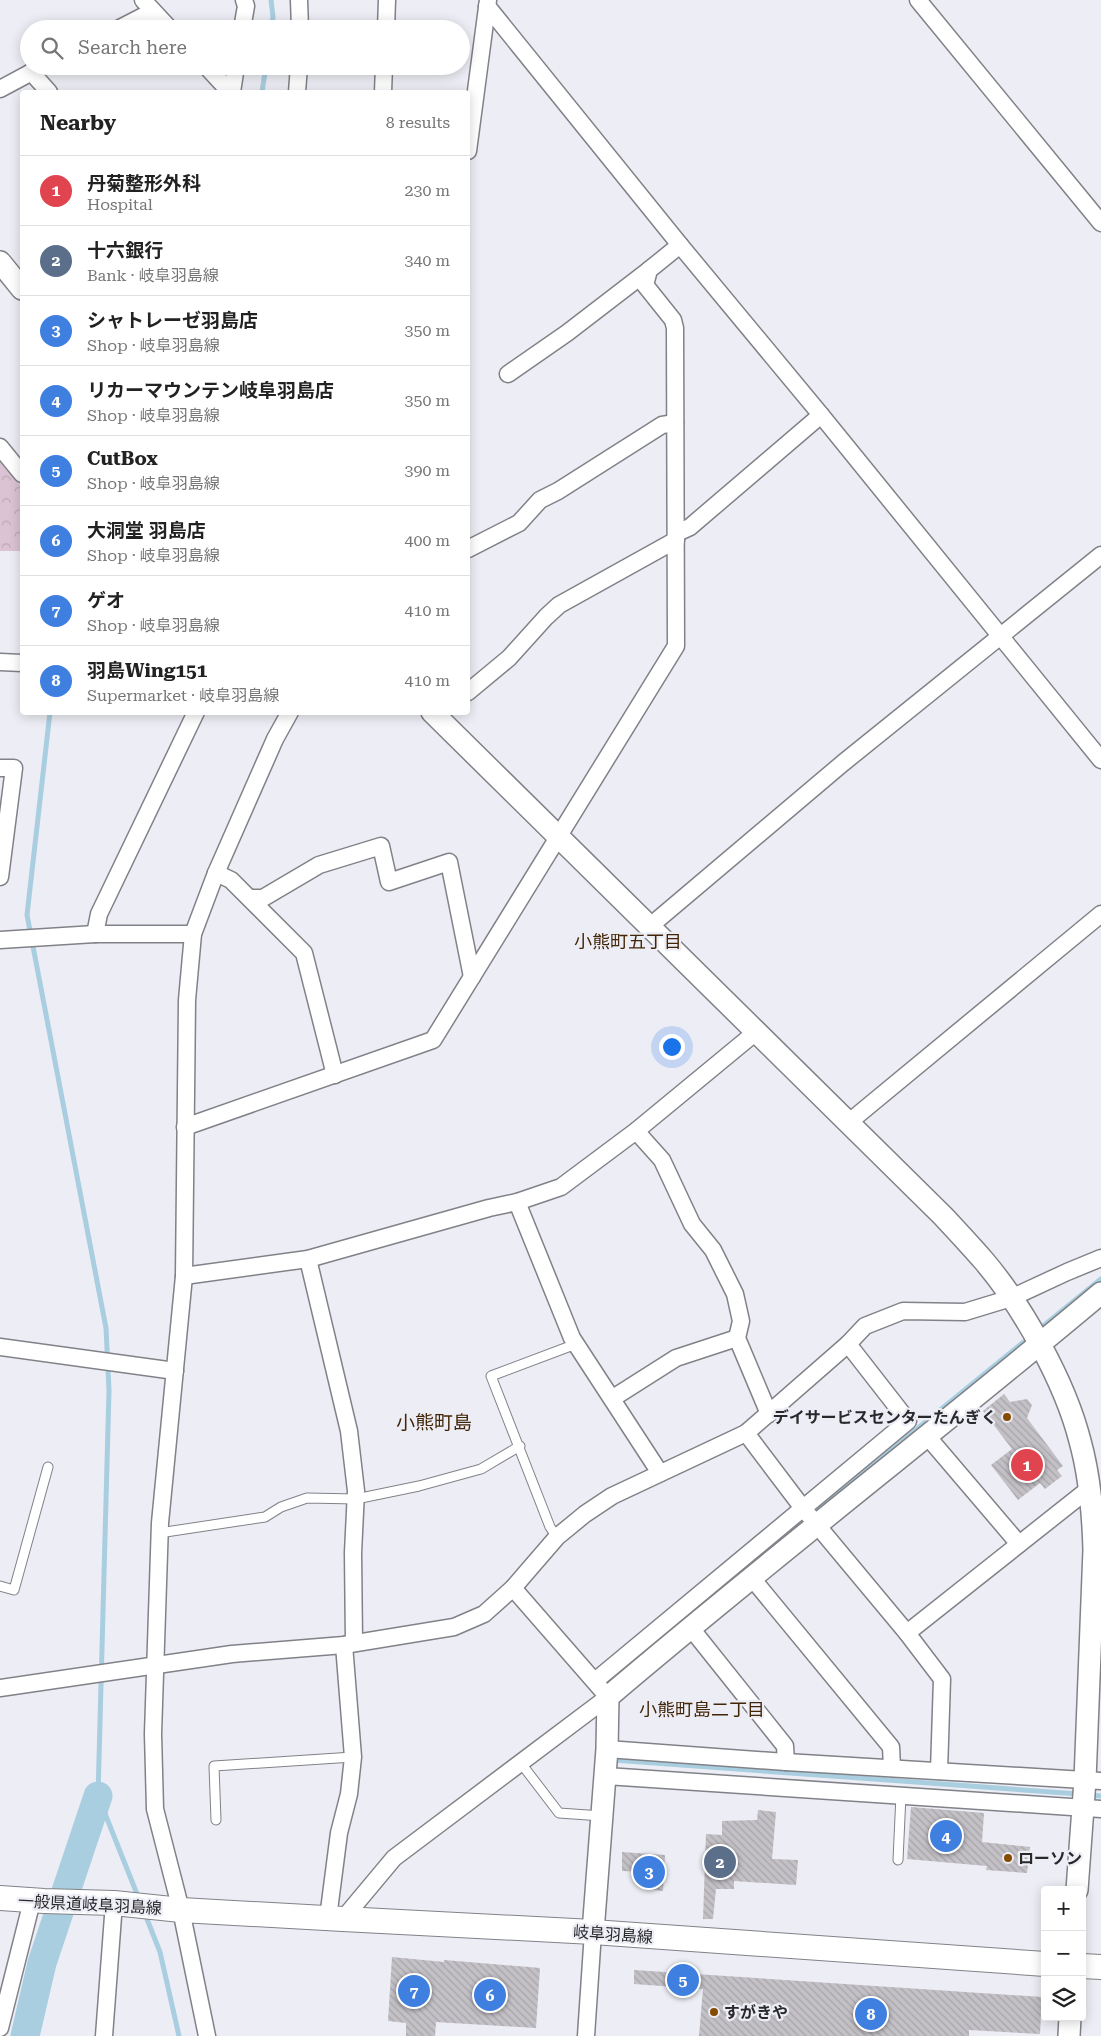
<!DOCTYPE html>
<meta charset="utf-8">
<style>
body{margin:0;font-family:"Roboto Serif","Noto Sans JP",serif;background:#f6f6f6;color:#222}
.controls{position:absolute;right:15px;bottom:15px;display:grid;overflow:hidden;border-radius:5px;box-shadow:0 2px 12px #0003}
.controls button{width:45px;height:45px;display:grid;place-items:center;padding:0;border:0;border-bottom:1px solid #e0e0e0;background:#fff;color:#222;font:25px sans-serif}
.you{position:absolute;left:671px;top:1046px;width:18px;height:18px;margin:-12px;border:4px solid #fff;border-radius:50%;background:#1a73e8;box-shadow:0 0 0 8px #1a73e833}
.badge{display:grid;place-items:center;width:32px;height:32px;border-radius:50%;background:#d93025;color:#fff;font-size:16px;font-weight:700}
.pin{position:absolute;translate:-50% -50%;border:2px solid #fff;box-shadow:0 1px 5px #0006}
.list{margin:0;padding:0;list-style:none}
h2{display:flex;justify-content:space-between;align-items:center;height:65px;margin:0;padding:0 20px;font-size:21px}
h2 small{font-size:16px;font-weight:400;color:#767676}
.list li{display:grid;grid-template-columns:32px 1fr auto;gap:15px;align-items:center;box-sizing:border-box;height:70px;padding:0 20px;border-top:1px solid #e0e0e0}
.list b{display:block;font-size:19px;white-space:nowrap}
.list p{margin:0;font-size:16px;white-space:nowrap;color:#767676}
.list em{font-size:16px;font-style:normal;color:#767676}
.icon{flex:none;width:28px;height:28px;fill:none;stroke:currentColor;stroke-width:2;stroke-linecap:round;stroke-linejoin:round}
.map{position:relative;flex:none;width:1101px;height:2036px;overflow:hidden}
.search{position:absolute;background:#fff;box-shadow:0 2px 12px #0003;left:20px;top:20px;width:450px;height:55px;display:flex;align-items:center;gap:12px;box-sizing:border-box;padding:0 18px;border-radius:28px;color:#767676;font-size:19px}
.panel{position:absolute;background:#fff;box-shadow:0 2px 12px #0003;left:20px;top:90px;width:450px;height:625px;border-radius:5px}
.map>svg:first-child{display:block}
.forest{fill:url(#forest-crowns)}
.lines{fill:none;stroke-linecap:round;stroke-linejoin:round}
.stream{stroke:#a9cee0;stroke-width:5}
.river{stroke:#a9cee0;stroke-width:29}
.building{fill:url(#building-back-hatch)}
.service-casing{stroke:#818288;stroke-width:11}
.minor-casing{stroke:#818288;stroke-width:19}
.tertiary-casing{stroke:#818288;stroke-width:24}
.secondary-casing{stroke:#818288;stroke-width:26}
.service{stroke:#fff;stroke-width:9}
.minor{stroke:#fff;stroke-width:16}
.tertiary{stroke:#fff;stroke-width:21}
.secondary{stroke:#fff;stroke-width:24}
.poi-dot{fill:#854c00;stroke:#ededf5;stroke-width:2}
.labels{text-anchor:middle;stroke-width:4.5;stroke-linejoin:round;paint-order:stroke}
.poi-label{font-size:16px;font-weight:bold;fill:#29292c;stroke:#ededf5;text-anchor:start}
.street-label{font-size:16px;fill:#29292c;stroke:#ededf5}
.neighbourhood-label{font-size:18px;fill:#422608;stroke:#ededf5}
.quarter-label{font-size:19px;fill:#422608;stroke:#ededf5}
</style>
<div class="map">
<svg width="1101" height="2036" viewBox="0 0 1101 2036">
<defs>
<pattern id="forest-crowns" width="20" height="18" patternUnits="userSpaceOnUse" patternTransform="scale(1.25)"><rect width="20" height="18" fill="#dcc3d3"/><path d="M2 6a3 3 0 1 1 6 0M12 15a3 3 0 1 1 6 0" fill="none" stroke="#bda8b5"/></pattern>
<pattern id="building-back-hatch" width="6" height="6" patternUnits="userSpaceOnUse" patternTransform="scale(1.25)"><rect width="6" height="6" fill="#c3c0c6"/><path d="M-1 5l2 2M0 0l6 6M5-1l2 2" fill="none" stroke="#a8a5aa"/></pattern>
</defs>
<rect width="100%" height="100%" fill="#ededf5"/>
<path class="forest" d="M 0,458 L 22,485 L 22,551 L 0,551 Z"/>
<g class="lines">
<g class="stream">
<path d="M 271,0 L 273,17 L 271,29"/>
<path d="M 262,92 L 266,66"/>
<path d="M 50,712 L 27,915 L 106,1328 L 109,1390 L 98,1796 L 139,1899"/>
<path d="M 1037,1331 L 1101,1279"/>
<path d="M 642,1653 L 1031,1336"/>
<path d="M 613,1760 L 1079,1794"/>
<path d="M 1088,1795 L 1101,1796"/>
<path d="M 145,1914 L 160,1952 L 179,2036"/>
</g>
<path class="river" d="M 25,2036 L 42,1963 L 98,1796"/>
</g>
<g class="building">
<path d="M 1004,1394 L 1010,1402 L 1027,1399 L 1032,1405 L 1027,1418 L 1063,1466 L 1057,1470 L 1062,1476 L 1045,1489 L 1040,1483 L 1018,1500 L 991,1465 L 1012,1449 L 983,1411 Z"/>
<path d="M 911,1807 L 984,1813 L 982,1842 L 1030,1847 L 1027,1873 L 986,1870 L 987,1866 L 907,1859 Z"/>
<path d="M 758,1810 L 776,1812 L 772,1859 L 798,1860 L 796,1885 L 734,1881 L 734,1889 L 716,1889 L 713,1919 L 703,1919 L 706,1834 L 722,1835 L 722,1821 L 757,1820 Z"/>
<path d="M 622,1852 L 665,1855 L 663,1891 L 643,1889 L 644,1872 L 622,1871 Z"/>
<path d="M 392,1957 L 444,1962 L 444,1960 L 540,1968 L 536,2028 L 436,2022 L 435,2036 L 406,2036 L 406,2023 L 388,2021 Z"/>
<path d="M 634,1970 L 1042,1997 L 1040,2034 L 969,2030 L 969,2036 L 699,2036 L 703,1989 L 634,1984 Z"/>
</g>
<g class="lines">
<g class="service-casing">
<g id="service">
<path d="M 159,1533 L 265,1517 L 281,1507 L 307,1498 L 356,1499 L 419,1486 L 481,1469 L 520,1446"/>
<path d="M 557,1537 L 550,1527 L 491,1376 L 576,1344"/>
<path d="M 0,1586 L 14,1590 L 48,1467"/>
<path d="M 520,1762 L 559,1813 L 602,1816"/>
<path d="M 216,1820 L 214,1766 L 353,1757"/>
<path d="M 898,1860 L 901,1795"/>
</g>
</g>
<g class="minor-casing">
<g id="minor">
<path d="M 143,0 L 170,29"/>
<path d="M 299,0 L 300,29"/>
<path d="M 918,0 L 1101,223"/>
<path d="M 487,6 L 680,245 L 821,415 L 1101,760"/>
<path d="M 118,29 L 153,11"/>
<path d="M 242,29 L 246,6 L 244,0"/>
<path d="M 386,29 L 387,0"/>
<path d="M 206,66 L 230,92"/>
<path d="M 31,72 L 49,92"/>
<path d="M 0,89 L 43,66"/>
<path d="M 232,92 L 236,66"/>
<path d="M 297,92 L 299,66"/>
<path d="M 383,92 L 384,66"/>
<path d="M 468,151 L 488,0"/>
<path d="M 508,374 L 567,333 L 649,270"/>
<path d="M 0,447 L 22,474"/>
<path d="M 677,533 L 690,527 L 821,415"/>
<path d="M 468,549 L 519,523 L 540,500 L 558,491 L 662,425 L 675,423"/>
<path d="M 0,662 L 22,663"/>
<path d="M 468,692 L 509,658 L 546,617 L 559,605 L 676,540"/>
<path d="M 0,768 L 14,768 L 0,877"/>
<path d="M 216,873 L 231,880 L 304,953 L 335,1075"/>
<path d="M 250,898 L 263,898 L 319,865 L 381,846 L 389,882 L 449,862 L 472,977"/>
<path d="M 649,927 L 843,763 L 1101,555"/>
<path d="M 95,934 L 99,914 L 196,712"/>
<path d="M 0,940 L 95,934 L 193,934"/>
<path d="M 848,1123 L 1101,914"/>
<path d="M 185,1127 L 433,1040 L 676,646 L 675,328 L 673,320 L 645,285 L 649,270 L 680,245"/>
<path d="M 636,1131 L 662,1160 L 692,1224 L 713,1250 L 735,1294 L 741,1321 L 737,1338 L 769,1414"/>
<path d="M 517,1202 L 572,1338 L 660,1473"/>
<path d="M 308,1259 L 349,1431 L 356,1491 L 353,1553 L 354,1643"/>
<path d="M 184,1276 L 308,1259 L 489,1208 L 517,1202 L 561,1187 L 636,1131 L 756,1032"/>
<path d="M 0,1347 L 175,1371"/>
<path d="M 613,1398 L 676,1358 L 737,1338"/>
<path d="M 746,1433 L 802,1507 L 907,1633 L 942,1679 L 939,1771"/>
<path d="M 927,1436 L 1019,1544"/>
<path d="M 751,1577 L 891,1747 L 892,1768"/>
<path d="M 690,1627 L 785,1746 L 786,1762"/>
<path d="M 907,1633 L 1090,1488"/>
<path d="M 595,1681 L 908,1421 L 848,1344"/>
<path d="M 0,1688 L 232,1654 L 344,1645 L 454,1627 L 484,1614 L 513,1588 L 557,1537 L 585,1514 L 612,1496 L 746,1433 L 848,1344 L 865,1326 L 903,1311 L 965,1312 L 1011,1298 L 1067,1272 L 1101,1258"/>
<path d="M 607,1749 L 786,1762 L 1101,1781"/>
<path d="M 606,1776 L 1101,1809"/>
<path d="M 328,1918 L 339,1833 L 349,1794 L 353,1757 L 344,1645"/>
<path d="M 343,1919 L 394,1858 L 608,1697 L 513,1588"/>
<path d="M 0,2028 L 32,1901"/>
<path d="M 104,2036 L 114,1903"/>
<path d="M 207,2036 L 181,1910 L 155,1809 L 153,1734 L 160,1523 L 184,1276 L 187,1000 L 193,934 L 216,873 L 275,739 L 290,712"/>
<path d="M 586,2036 L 593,1932"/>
</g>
</g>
<g class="tertiary-casing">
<g id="tertiary">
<path d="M 0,262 L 22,289"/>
<path d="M 432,712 L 943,1216 C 957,1231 971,1246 984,1261 C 1023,1307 1065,1382 1080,1441 C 1090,1477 1093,1513 1094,1550 L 1085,1780 L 1077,1890"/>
<path d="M 593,1932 L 607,1749 L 608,1697 C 770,1559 938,1430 1101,1293"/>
<path d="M 1069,2036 L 1070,2017"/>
</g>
</g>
<g class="secondary-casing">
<g id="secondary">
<path d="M 0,1898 L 44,1901 L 114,1903 L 181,1910 L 343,1919 L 593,1932 L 1045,1964"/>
<path d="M 1082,1966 L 1101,1967"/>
</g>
</g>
<use href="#service" class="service"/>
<use href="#minor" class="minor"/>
<use href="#tertiary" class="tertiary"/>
<use href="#secondary" class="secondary"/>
</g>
<g class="poi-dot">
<circle cx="1007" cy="1417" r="5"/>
<circle cx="1008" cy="1858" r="5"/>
<circle cx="714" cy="2012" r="5"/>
</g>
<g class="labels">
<g class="poi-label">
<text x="997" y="1423" text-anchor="end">デイサービスセンターたんぎく</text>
<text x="1018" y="1864">ローソン</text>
<text x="724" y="2018">すがきや</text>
</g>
<g class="street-label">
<text transform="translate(90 1904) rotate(3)" y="6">一般県道岐阜羽島線</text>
<text transform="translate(613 1934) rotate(4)" y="6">岐阜羽島線</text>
</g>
<g class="neighbourhood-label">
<text x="628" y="948">小熊町五丁目</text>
<text x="702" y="1716">小熊町島二丁目</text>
</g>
<g class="quarter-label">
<text x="434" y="1429">小熊町島</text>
</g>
</g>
</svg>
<div class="controls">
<button>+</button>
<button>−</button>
<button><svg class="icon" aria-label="layers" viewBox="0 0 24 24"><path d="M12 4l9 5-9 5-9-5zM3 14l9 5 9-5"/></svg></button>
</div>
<div class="you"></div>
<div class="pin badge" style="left:1027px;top:1465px;background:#e0444e">1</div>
<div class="pin badge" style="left:720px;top:1862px;background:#5c6f8a">2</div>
<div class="pin badge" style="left:649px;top:1872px;background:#3f7fe0">3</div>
<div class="pin badge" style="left:946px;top:1836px;background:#3f7fe0">4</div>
<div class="pin badge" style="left:683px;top:1980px;background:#3f7fe0">5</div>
<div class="pin badge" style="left:490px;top:1995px;background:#3f7fe0">6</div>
<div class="pin badge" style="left:414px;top:1991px;background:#3f7fe0">7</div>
<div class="pin badge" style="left:871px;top:2014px;background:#3f7fe0">8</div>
<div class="search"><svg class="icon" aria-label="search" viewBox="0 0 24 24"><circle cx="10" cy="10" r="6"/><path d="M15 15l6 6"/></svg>Search here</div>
<section class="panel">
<h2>Nearby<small>8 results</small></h2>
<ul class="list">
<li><span class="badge" style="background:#e0444e">1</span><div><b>丹菊整形外科</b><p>Hospital</p></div><em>230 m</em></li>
<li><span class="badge" style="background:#5c6f8a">2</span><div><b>十六銀行</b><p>Bank · 岐阜羽島線</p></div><em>340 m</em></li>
<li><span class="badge" style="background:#3f7fe0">3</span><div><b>シャトレーゼ羽島店</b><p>Shop · 岐阜羽島線</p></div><em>350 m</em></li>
<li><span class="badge" style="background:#3f7fe0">4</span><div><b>リカーマウンテン岐阜羽島店</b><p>Shop · 岐阜羽島線</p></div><em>350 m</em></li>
<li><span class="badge" style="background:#3f7fe0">5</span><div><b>CutBox</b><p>Shop · 岐阜羽島線</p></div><em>390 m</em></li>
<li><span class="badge" style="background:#3f7fe0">6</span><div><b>大洞堂 羽島店</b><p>Shop · 岐阜羽島線</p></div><em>400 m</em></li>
<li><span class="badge" style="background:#3f7fe0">7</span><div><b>ゲオ</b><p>Shop · 岐阜羽島線</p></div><em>410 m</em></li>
<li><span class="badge" style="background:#3f7fe0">8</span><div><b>羽島Wing151</b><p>Supermarket · 岐阜羽島線</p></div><em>410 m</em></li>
</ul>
</section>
</div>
